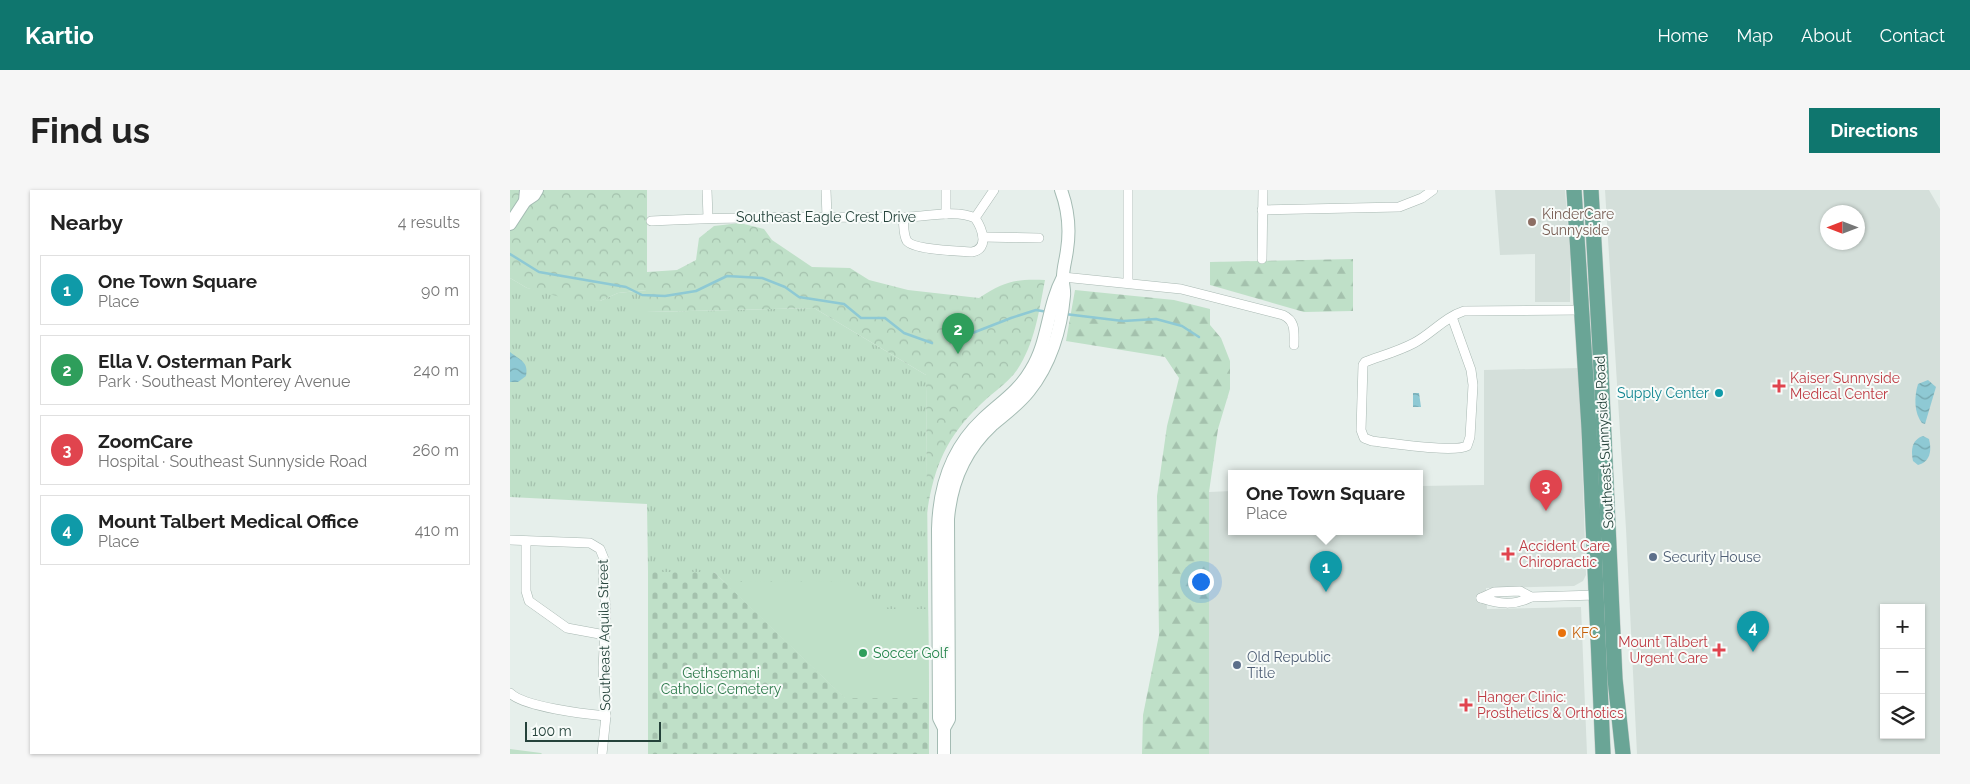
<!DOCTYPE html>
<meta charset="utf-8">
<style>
body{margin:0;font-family:Raleway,sans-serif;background:#f6f6f6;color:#222}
.controls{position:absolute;right:15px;bottom:15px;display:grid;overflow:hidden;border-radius:0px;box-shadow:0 1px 4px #0004}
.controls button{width:45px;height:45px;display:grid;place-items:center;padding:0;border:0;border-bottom:1px solid #e0e0e0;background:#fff;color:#222;font:25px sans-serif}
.compass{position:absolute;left:1310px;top:15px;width:45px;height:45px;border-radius:50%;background:#fff;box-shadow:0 1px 4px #0004;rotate:270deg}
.scale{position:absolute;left:15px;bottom:12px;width:136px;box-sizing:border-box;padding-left:5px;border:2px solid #24423a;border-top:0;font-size:14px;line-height:18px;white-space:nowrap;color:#24423a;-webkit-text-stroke:4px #f7fbf9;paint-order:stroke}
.you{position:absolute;left:690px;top:391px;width:18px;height:18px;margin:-12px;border:4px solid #fff;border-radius:50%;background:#1a73e8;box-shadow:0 0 0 8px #1a73e833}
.badge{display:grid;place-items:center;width:32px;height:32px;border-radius:50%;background:#0f766e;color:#fff;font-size:16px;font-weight:700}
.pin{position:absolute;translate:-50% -41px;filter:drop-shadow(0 1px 2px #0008)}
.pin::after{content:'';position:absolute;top:26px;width:18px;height:15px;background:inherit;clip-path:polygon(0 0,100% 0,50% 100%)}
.popup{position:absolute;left:718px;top:280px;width:195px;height:65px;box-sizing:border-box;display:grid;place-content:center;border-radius:0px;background:#fff;filter:drop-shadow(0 1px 4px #0005);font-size:16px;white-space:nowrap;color:#767676}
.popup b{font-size:19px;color:#222}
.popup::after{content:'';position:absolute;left:50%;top:100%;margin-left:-10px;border:10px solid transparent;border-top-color:#fff}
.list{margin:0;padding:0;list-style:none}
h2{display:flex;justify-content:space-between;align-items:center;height:65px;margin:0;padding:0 20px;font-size:21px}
h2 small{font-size:16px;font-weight:400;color:#767676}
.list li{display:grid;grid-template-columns:32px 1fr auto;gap:15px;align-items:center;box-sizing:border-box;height:70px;margin:0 10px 10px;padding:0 10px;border:1px solid #e0e0e0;border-radius:0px}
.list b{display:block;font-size:19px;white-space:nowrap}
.list p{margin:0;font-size:16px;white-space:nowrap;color:#767676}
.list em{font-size:16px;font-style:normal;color:#767676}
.icon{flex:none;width:28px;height:28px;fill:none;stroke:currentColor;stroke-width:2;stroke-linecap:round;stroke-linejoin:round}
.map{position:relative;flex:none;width:1430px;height:564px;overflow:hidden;border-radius:0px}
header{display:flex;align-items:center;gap:30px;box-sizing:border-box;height:70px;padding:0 25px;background:#0f766e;color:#fff}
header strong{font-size:24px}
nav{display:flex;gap:28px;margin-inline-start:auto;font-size:18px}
.intro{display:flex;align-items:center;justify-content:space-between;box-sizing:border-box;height:120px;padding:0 30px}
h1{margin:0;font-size:35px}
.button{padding:12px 22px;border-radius:0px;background:#0f766e;color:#fff;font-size:18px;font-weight:700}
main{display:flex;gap:30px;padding:0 30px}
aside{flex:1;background:#fff;border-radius:0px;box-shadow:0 1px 4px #0004}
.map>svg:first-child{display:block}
.built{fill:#d4dfda;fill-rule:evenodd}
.grass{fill:url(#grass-tufts)}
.forest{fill:url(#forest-firs)}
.cemetery{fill:url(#cemetery-stones)}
.park{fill:url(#park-crowns)}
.garden{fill:#bfe0c8}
.water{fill:url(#water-waves)}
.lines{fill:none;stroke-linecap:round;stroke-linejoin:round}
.stream{stroke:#8ec9d4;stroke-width:2.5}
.street-casing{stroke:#a8b8b2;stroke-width:10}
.secondary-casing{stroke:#a4bbb3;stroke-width:14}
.primary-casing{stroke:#c2cac8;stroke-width:16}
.street{stroke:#fff;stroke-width:9}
.secondary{stroke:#fff;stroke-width:12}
.primary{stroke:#6aa596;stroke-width:15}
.education-dot{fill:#8d6e63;stroke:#f7fbf9;stroke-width:2}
.health-dot{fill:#e0444e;stroke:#f7fbf9;stroke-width:2}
.culture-dot{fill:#0f9aa8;stroke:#f7fbf9;stroke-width:2}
.service-dot{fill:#5c6f8a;stroke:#f7fbf9;stroke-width:2}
.food-dot{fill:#e8710a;stroke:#f7fbf9;stroke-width:2}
.leisure-dot{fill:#2e9e5b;stroke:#f7fbf9;stroke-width:2}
.labels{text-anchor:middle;stroke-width:4;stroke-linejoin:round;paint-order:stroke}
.education-label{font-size:14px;fill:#785e54;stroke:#f7fbf9;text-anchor:start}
.street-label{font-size:14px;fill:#24423a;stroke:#f7fbf9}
.health-label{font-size:14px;fill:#be3a42;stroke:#f7fbf9;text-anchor:start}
.culture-label{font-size:14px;fill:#0d838f;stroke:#f7fbf9;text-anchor:end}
.service-label{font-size:14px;fill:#4e5e75;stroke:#f7fbf9;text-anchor:start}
.food-label{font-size:14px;fill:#c56008;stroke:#f7fbf9;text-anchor:start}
.leisure-label{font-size:14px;fill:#27864d;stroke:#f7fbf9;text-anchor:start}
.park-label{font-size:14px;fill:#2d7a4b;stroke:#f7fbf9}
</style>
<header>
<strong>Kartio</strong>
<nav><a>Home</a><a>Map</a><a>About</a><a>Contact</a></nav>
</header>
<div class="intro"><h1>Find us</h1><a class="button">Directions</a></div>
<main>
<aside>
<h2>Nearby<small>4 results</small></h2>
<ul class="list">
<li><span class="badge" style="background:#0f9aa8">1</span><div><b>One Town Square</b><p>Place</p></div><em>90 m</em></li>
<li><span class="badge" style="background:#2e9e5b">2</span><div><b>Ella V. Osterman Park</b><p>Park · Southeast Monterey Avenue</p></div><em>240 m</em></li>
<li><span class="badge" style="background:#e0444e">3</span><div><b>ZoomCare</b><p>Hospital · Southeast Sunnyside Road</p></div><em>260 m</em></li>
<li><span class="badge" style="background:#0f9aa8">4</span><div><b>Mount Talbert Medical Office</b><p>Place</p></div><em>410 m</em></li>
</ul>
</aside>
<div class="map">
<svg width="1430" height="564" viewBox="0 0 1430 564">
<defs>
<pattern id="grass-tufts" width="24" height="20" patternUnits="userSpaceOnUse" patternTransform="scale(1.25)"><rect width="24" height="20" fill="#bfe0c8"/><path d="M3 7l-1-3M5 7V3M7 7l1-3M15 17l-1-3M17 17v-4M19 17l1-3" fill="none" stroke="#a4c1ad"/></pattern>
<pattern id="forest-firs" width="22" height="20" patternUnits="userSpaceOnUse" patternTransform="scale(1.25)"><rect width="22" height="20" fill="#bfe0c8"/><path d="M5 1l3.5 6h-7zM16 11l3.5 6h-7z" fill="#a4c1ad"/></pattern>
<pattern id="cemetery-stones" width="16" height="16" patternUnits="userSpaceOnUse" patternTransform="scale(1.25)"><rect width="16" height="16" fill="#bfe0c8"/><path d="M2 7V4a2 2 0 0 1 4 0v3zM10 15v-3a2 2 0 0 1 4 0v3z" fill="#a4c1ad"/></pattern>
<pattern id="park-crowns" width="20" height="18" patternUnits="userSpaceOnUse" patternTransform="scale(1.25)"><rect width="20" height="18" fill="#bfe0c8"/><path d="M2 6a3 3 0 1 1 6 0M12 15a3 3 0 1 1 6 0" fill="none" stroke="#a4c1ad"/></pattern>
<pattern id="water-waves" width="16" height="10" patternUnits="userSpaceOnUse" patternTransform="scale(1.25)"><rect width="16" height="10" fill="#8ec9d4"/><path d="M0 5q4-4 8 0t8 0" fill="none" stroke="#74a5ad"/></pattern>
</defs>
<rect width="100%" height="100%" fill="#e6efeb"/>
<g class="built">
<path d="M 985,0 L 1055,0 L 1060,63 L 1060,112 L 1025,112 L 1025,64 L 990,65 Z"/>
<path d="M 1095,0 L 1419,0 L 1430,19 L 1430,564 L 1127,564 L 1116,339 ZM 1318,22 L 1348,22 L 1348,52 L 1318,52 ZM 1374,418 L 1411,418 L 1411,545 L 1374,545 Z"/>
<path d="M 1069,178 L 1076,385 L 1073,391 L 1064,396 L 976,398 L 977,419 L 1071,417 L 1077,564 L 699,564 L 699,302 L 722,301 L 722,341 L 910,341 L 910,296 L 974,295 L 974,180 Z"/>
</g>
<g class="grass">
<path d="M 0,88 L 17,98 L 90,111 L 108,103 L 137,100 L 137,122 L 304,118 L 416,185 L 419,508 L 335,508 L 204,382 L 138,382 L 137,314 L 0,307 Z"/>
<path d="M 0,559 L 31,563 L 32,564 L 0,564 Z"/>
</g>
<g class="forest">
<path d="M 843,69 L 843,121 L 794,122 L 700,95 L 700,72 Z"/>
<path d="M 565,100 L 664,110 L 700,119 L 700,135 L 711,148 L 720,171 L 720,199 L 708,239 L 699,302 L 699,564 L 632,564 L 633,525 L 649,445 L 647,306 L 657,236 L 669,188 L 655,167 L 556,151 Z"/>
</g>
<path class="cemetery" d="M 138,382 L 204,382 L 335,508 L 419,508 L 419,564 L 138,564 Z"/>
<path class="park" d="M 0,0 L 137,0 L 137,82 L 167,80 L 186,70 L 189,48 L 204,36 L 230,33 L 254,39 L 262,50 L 302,77 L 340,78 L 359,90 L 398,100 L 469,108 C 495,91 505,89 535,90 C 529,121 525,153 507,180 C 497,194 483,202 471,214 C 436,247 424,277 417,323 L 416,185 L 304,118 L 136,122 L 136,100 L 108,103 L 90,111 L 61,110 L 17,98 L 0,88 Z"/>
<path class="garden" d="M 344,391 L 372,419 L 418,419 L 419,508 L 335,508 L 214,392 Z"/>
<g class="water">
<path d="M 0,162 C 10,170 19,172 16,186 L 8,192 L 0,192 Z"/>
<path d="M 1418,190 L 1426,197 L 1415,234 L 1412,233 C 1404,223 1404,207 1408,194 Z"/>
<path d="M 903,203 L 909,203 L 911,217 L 903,217 Z"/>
<path d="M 1413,246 L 1419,249 C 1422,261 1420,272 1408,275 L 1403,271 C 1401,261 1401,250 1413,246 Z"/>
</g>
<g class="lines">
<g class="stream">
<path d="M 0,64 L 29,82 L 116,97 L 132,105 L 155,106 L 186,101 L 217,86 L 252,88 L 275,97 L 289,107 L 334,114 L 351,128 L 375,128 L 394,143 L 422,153"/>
<path d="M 555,124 L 613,131 L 646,129 L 672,136 L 689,147"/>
<path d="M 442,151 L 501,128 L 526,120 L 538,122"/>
</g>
<g class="street-casing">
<g id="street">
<path d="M 197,0 L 198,27"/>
<path d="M 316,0 L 317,27"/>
<path d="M 436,0 L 436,24"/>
<path d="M 618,0 L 618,92"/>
<path d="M 752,20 L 889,17 L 912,8 L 923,0"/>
<path d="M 465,28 L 484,0"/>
<path d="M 141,31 C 225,26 309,28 394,27 C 415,27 446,19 465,28 C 472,38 480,59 462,62 C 449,61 404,60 397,51 C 393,45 394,34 393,27"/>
<path d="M 473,47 L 529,48"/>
<path d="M 752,69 L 753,0"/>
<path d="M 553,87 L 671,99 L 773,125 C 786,131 784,142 784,155"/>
<path d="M 942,127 L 961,180 L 963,195 L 960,247 L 957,256 C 943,263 881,253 862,251 L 854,248 L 851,240 L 853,175 L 855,172 C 871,166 889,161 904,153 C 921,144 935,127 954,121 L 1072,120"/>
<path d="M 0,350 L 80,353 L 90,359 L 94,369 L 93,385 L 96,422 L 93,478 L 96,526 L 92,564"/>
<path d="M 16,351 L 16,401 L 19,411 L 57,438 L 95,445"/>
<path d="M 971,408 L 984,402 L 1010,401 L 1021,407 L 1086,405"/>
<path d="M 971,408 C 989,414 1004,416 1021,407"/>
<path d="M 0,503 C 14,517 75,524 96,526"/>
</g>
</g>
<g class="secondary-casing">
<g id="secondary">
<path d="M 15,11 L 24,5 L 27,0"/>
<path d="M 0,34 L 15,11 L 16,0"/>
<path d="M 434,538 L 439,529 L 438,329 C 441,293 455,260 482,235 C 495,224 508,215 519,201 C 540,175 551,140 554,106 C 555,100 552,93 553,87 C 553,78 556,69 557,60 C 560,41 558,19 551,0"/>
<path d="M 434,564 L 434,538 L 429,528 L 428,339 C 429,297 442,258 473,229 C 490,213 509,201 521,180 C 539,151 537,117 553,87"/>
</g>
</g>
<g class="primary-casing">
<g id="primary">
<path d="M 1064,0 L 1079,238 L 1093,564"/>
<path d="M 1081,0 L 1090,159 L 1105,489 L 1113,564"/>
</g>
</g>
<use href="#street" class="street"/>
<use href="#secondary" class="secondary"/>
<use href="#primary" class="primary"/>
</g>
<circle class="education-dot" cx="1022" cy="32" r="5"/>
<g class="health-dot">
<path d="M1266.5 188.5h5v5h5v5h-5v5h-5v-5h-5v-5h5z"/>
<path d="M995.5 356.5h5v5h5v5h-5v5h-5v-5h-5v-5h5z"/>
<path d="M1206.5 452.5h5v5h5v5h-5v5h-5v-5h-5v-5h5z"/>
<path d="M953.5 507.5h5v5h5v5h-5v5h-5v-5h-5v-5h5z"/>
</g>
<circle class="culture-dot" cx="1209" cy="203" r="5"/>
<g class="service-dot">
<circle cx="1143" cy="367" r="5"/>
<circle cx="727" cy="475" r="5"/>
</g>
<circle class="food-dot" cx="1052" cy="443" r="5"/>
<circle class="leisure-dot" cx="353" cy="463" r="5"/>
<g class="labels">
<g class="education-label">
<text x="1032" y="29">KinderCare<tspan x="1032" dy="16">Sunnyside</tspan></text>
</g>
<g class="street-label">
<text x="316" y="32">Southeast Eagle Crest Drive</text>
<text transform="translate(1094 252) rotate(-93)" y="5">Southeast Sunnyside Road</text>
<text transform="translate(94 445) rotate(-91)" y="5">Southeast Aquila Street</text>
</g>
<g class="health-label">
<text x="1280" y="193">Kaiser Sunnyside<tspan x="1280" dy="16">Medical Center</tspan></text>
<text x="1009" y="361">Accident Care<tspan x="1009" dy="16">Chiropractic</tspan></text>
<text x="1198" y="457" text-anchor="end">Mount Talbert<tspan x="1198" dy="16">Urgent Care</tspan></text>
<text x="967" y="512">Hanger Clinic:<tspan x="967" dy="16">Prosthetics &amp; Orthotics</tspan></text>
</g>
<g class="culture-label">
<text x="1199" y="208">Supply Center</text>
</g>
<g class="service-label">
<text x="1153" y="372">Security House</text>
<text x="737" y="472">Old Republic<tspan x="737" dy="16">Title</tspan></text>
</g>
<g class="food-label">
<text x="1062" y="448">KFC</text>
</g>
<g class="leisure-label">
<text x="363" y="468">Soccer Golf</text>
</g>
<g class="park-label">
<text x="211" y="488">Gethsemani<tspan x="211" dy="16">Catholic Cemetery</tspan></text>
</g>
</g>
</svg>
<div class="controls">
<button>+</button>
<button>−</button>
<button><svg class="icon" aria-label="layers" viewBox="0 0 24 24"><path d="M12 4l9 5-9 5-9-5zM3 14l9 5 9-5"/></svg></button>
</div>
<svg class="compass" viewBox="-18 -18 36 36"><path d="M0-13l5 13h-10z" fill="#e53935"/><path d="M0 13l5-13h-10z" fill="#767676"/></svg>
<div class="scale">100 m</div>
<div class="you"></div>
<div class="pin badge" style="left:816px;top:402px;background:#0f9aa8">1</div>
<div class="popup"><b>One Town Square</b>Place</div>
<div class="pin badge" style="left:448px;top:164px;background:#2e9e5b">2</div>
<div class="pin badge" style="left:1036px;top:321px;background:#e0444e">3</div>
<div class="pin badge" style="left:1243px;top:462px;background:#0f9aa8">4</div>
</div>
</main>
